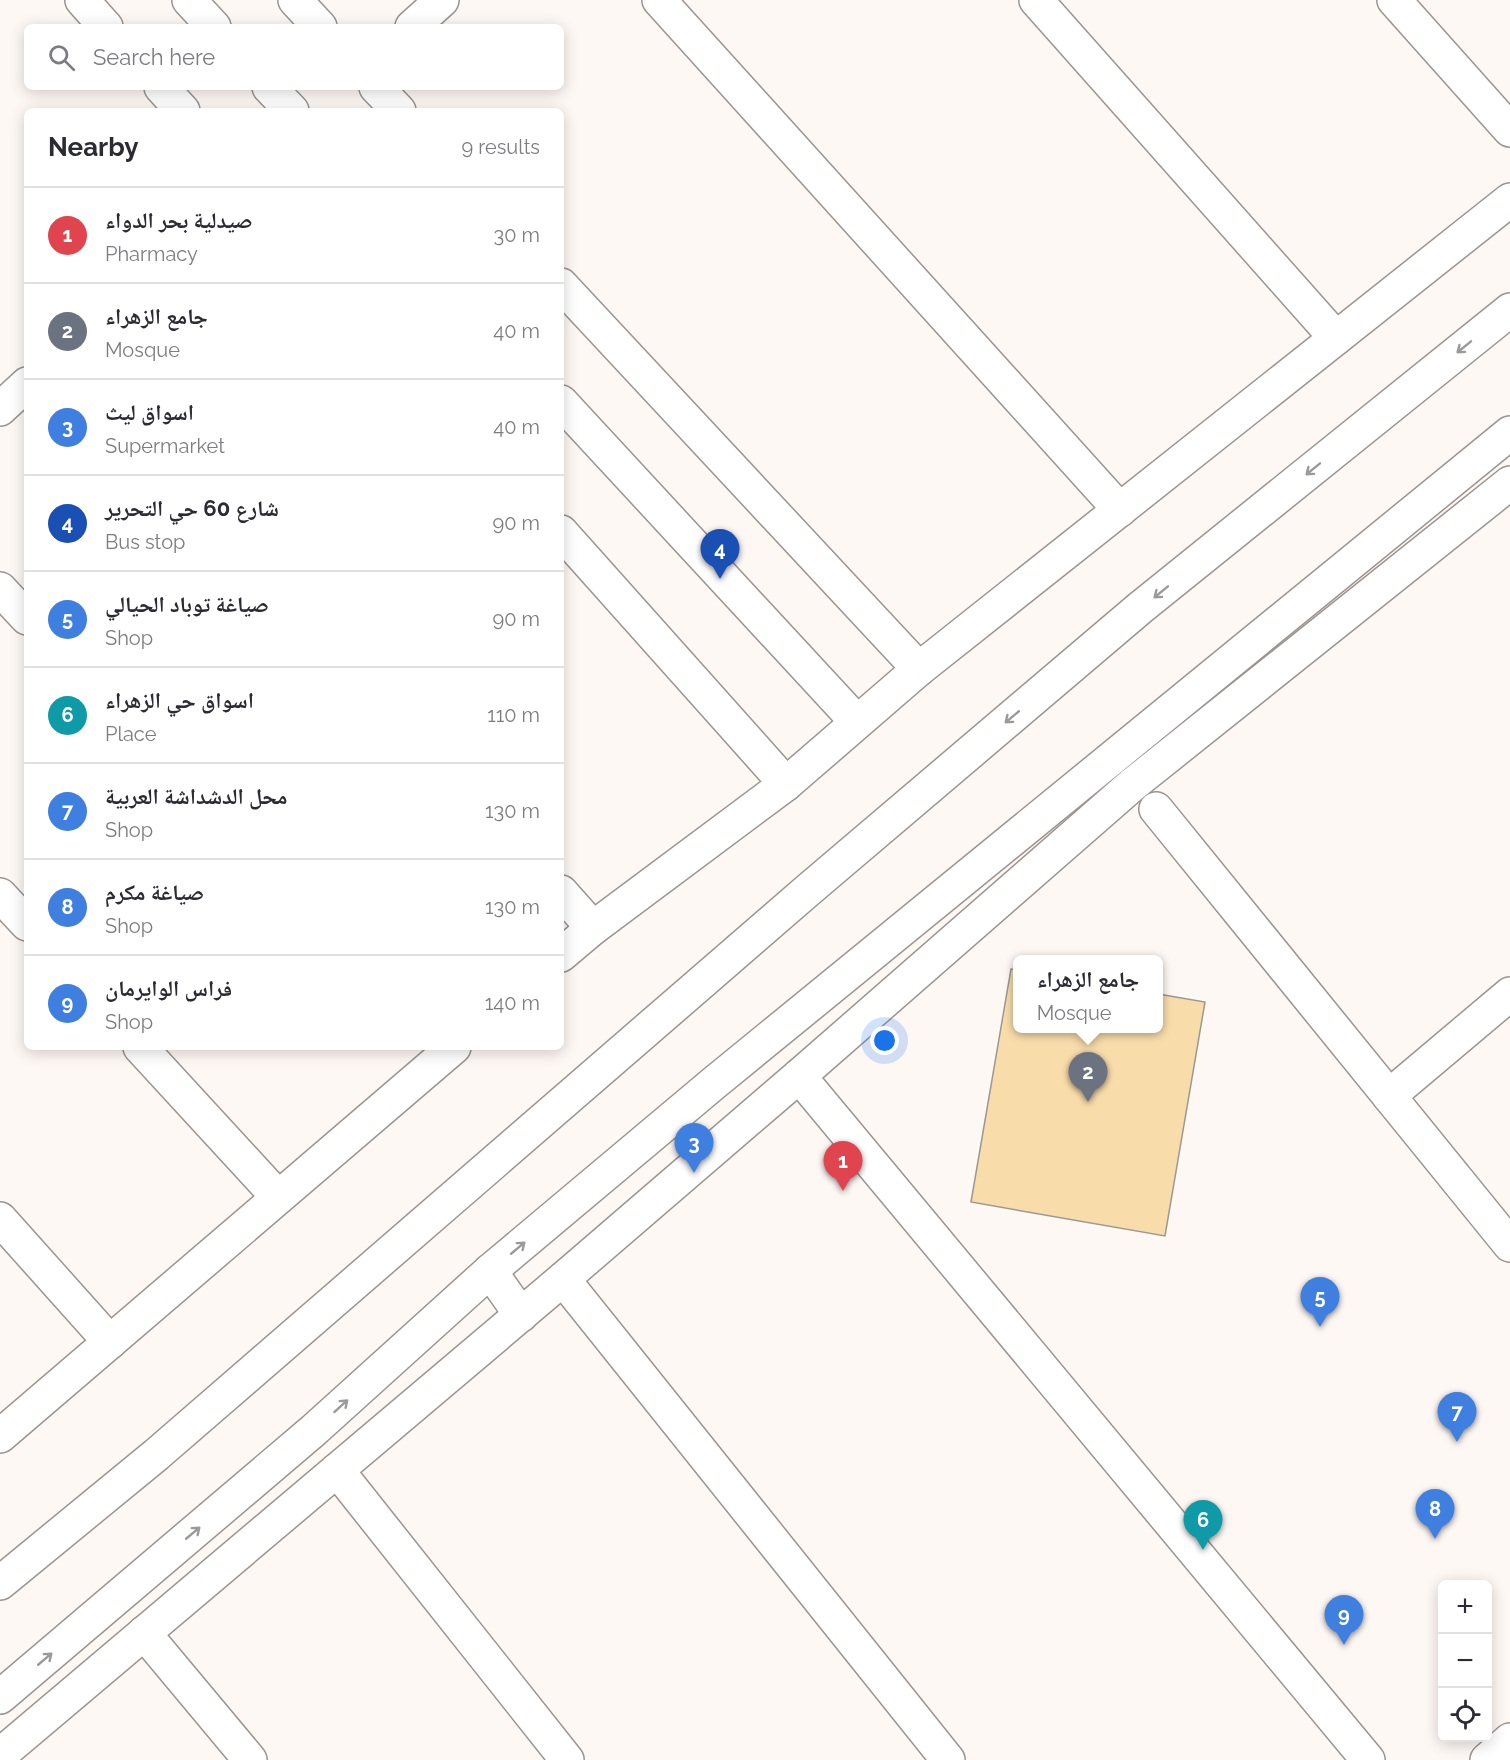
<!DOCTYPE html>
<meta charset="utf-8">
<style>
body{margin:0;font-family:Raleway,"Noto Naskh Arabic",sans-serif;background:#f2f2f3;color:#2b2b33}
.controls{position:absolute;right:18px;bottom:18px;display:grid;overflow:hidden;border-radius:9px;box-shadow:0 3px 15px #0003}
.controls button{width:54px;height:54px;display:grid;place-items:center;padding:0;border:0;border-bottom:2px solid #e1e1e2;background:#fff;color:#2b2b33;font:30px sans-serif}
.you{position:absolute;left:885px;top:1041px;width:21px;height:21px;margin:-15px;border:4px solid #fff;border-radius:50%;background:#1a73e8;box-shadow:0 0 0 9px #1a73e833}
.badge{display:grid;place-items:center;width:39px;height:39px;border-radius:50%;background:#d93025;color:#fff;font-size:20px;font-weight:700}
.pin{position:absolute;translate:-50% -50px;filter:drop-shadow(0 2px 3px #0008)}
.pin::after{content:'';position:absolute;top:32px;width:21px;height:18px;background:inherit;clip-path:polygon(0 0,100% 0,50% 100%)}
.popup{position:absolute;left:1013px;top:955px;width:150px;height:78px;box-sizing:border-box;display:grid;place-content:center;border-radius:9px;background:#fff;filter:drop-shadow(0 2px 4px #0005);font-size:20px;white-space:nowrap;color:#7c7c81}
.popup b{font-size:22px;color:#2b2b33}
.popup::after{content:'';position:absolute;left:50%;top:100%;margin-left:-12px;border:12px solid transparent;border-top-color:#fff}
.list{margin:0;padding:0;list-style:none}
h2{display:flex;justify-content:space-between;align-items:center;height:78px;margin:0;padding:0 24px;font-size:26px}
h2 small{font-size:20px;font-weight:400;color:#7c7c81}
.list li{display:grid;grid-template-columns:39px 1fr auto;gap:18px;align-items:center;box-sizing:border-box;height:96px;padding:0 24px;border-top:2px solid #e1e1e2}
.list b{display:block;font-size:22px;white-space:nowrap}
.list p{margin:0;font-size:20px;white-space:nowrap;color:#7c7c81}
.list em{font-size:20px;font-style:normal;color:#7c7c81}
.icon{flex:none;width:33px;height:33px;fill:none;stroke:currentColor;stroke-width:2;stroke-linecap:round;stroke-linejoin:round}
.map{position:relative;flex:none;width:1510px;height:1760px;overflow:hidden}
.search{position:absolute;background:#fff;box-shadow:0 3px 15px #0003;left:24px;top:24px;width:540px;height:66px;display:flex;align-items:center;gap:15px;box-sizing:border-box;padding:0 21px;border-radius:9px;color:#7c7c81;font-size:22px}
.panel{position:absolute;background:#fff;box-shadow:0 3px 15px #0003;left:24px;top:108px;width:540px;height:942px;border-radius:9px}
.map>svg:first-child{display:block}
.building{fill:#f8dcaa;stroke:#9c9993;stroke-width:1.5}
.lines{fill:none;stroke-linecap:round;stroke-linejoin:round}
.minor-casing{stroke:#9b9490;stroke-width:36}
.tertiary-casing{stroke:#9b9490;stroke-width:36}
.primary-casing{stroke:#9b9490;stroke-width:36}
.minor{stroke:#fff;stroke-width:33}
.tertiary{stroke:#fff;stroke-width:33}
.primary{stroke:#fff;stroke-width:33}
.oneway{stroke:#9b9a99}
</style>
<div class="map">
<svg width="1510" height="1760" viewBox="0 0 1510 1760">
<rect width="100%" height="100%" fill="#fef8f5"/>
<path class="building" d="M 1011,969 L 1018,970 L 1018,1028 L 1158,1028 L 1158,994 L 1205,1002 L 1165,1236 L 971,1202 Z"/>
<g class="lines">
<g class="minor-casing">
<g id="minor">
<path d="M 82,0 L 106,27"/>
<path d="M 295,0 L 320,27"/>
<path d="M 659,0 L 1120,510"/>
<path d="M 1036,0 L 1336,338"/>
<path d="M 1394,0 L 1510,130"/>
<path d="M 412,27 L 442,0"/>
<path d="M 161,87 L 183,111"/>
<path d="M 376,87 L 399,111"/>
<path d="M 561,285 L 919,669"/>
<path d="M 0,409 L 27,384"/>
<path d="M 561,532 L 786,784"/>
<path d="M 0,589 L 27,618"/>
<path d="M 1156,809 L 1510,1245"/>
<path d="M 561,892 L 593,928"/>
<path d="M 0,895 L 27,924"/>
<path d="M 561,955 L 593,928 L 786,784 L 919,669 L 1510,200"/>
<path d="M 140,1047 L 278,1197"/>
<path d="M 1389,1096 L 1510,994"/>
<path d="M 0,1219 L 110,1342"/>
<path d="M 563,1279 L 948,1760"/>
<path d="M 0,1436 L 454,1047"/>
<path d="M 337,1470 L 567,1760"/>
<path d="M 144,1633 L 250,1760"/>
<path d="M 0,1755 L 563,1279 L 799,1076 L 1132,785 L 1510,483"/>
<path d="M 1487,1760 L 1510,1740"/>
</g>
</g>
<g class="tertiary-casing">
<g id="tertiary">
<path d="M 189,0 L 214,27"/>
<path d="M 269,87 L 292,111"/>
<path d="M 561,402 L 857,722"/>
<path d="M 799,1076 L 1368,1760"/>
</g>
</g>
<g class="primary-casing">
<g id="primary">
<path d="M 490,1271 L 521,1315"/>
<path d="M 0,1583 L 156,1455 L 807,891 L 1140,608 L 1510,310"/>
<path d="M 0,1697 L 314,1430 L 490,1271 L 714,1083 L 1510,433"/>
</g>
</g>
<use href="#minor" class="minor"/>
<use href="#tertiary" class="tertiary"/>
<use href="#primary" class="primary"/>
</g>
<defs><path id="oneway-shaft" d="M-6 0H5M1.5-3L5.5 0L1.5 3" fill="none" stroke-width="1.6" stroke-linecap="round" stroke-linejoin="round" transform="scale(1.5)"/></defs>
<g class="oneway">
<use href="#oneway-shaft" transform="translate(1464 347) rotate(141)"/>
<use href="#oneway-shaft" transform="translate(1313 469) rotate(141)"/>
<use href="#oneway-shaft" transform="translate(1161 592) rotate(141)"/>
<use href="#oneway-shaft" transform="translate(1012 717) rotate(140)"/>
<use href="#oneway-shaft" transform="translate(518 1248) rotate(-40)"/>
<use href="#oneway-shaft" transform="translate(341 1406) rotate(-42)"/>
<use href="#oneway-shaft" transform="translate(193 1533) rotate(-40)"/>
<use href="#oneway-shaft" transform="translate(45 1659) rotate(-40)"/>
</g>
</svg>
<div class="controls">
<button>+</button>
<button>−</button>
<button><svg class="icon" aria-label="locate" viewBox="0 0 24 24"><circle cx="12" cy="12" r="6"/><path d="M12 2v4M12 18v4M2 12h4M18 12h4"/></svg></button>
</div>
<div class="you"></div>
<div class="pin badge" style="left:843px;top:1191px;background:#e0444e">1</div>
<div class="pin badge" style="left:1088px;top:1102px;background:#6b7280">2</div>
<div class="popup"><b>جامع الزهراء</b>Mosque</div>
<div class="pin badge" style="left:694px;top:1173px;background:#3f7fe0">3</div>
<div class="pin badge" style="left:720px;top:579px;background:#1a4fb4">4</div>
<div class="pin badge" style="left:1320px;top:1327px;background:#3f7fe0">5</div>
<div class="pin badge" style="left:1203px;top:1550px;background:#0f9aa8">6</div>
<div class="pin badge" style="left:1457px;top:1442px;background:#3f7fe0">7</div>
<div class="pin badge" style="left:1435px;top:1539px;background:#3f7fe0">8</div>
<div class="pin badge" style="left:1344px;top:1645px;background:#3f7fe0">9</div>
<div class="search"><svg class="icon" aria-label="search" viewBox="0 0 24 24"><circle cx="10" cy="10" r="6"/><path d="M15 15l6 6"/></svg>Search here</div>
<section class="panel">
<h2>Nearby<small>9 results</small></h2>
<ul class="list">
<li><span class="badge" style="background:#e0444e">1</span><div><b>صيدلية بحر الدواء</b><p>Pharmacy</p></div><em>30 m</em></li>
<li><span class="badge" style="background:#6b7280">2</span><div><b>جامع الزهراء</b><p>Mosque</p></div><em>40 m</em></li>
<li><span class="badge" style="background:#3f7fe0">3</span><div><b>اسواق ليث</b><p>Supermarket</p></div><em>40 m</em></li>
<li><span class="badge" style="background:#1a4fb4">4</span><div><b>شارع 60 حي التحرير</b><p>Bus stop</p></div><em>90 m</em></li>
<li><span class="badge" style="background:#3f7fe0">5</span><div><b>صياغة توباد الحيالي</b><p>Shop</p></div><em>90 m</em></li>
<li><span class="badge" style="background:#0f9aa8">6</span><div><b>اسواق حي الزهراء</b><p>Place</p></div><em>110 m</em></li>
<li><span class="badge" style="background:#3f7fe0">7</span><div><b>محل الدشداشة العربية</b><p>Shop</p></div><em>130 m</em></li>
<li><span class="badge" style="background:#3f7fe0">8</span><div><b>صياغة مكرم</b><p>Shop</p></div><em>130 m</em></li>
<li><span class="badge" style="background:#3f7fe0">9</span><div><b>فراس الوايرمان</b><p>Shop</p></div><em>140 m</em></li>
</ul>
</section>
</div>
